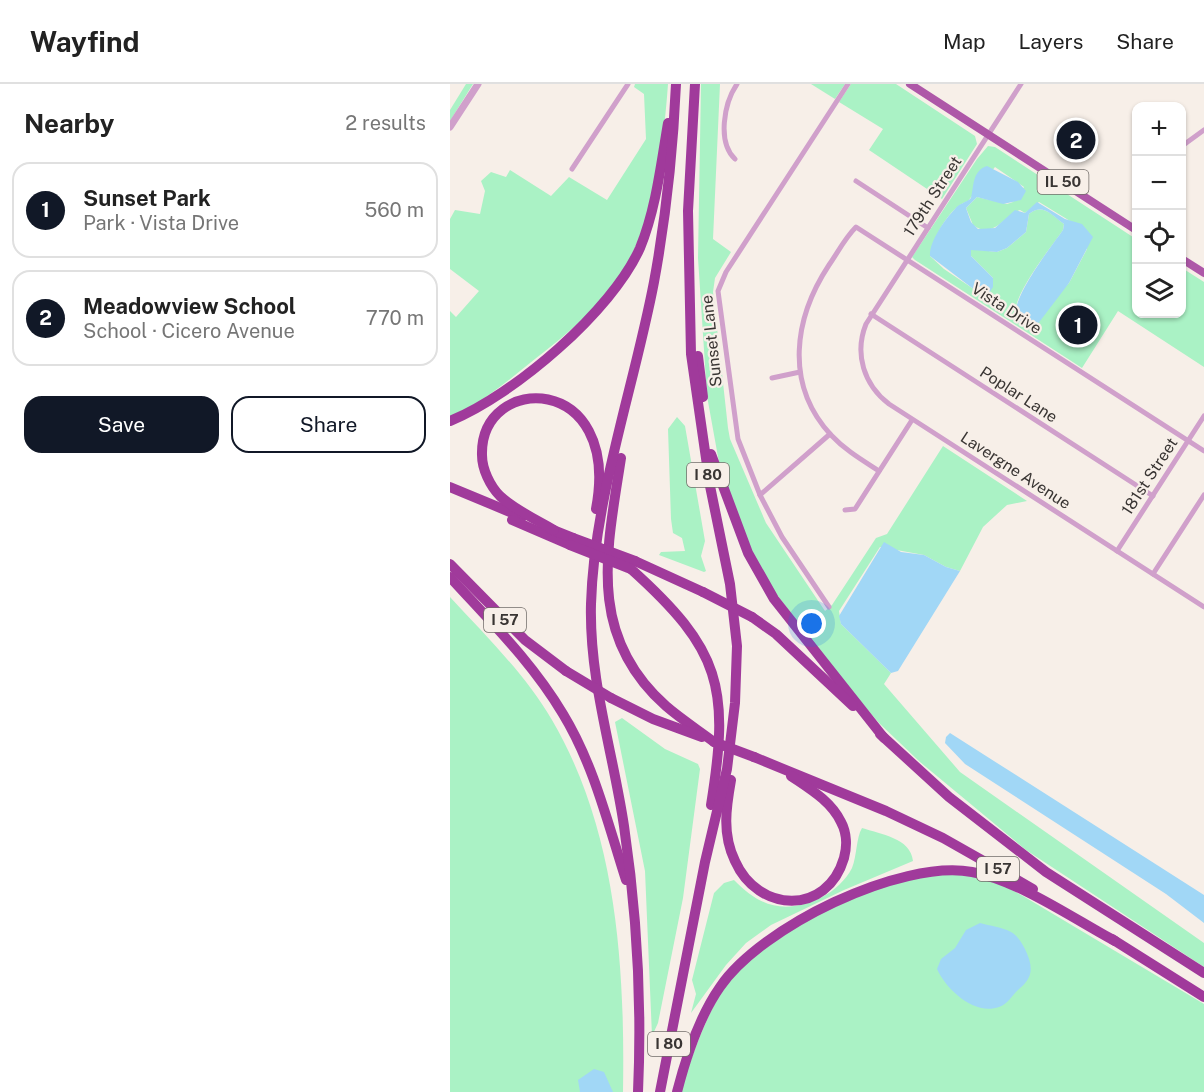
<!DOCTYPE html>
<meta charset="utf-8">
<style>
body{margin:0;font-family:"Public Sans",sans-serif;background:#f2f2f2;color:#222}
.controls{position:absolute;right:18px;top:18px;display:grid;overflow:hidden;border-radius:12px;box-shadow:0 2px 4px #0004}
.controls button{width:54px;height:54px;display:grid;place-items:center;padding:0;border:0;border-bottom:2px solid #e0e0e0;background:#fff;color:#222;font:30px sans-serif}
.you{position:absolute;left:362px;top:540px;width:21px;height:21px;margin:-15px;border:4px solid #fff;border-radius:50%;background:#1a73e8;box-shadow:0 0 0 9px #1a73e833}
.badge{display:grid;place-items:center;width:39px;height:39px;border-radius:50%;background:#111827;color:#fff;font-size:20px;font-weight:700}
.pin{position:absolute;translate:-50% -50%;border:3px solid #fff;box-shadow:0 2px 6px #0006}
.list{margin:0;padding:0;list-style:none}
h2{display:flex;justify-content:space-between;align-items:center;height:78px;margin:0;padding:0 24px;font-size:26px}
h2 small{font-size:20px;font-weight:400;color:#767676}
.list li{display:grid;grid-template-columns:39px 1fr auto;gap:18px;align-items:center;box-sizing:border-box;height:96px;margin:0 12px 12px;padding:0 12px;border:2px solid #e0e0e0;border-radius:18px}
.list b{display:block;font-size:22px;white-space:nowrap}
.list p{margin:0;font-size:20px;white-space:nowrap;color:#767676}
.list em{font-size:20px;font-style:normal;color:#767676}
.actions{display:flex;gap:12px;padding:18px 24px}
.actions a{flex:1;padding:14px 0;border:2px solid #111827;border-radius:18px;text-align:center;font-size:21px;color:#111827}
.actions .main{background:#111827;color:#fff}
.icon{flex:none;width:33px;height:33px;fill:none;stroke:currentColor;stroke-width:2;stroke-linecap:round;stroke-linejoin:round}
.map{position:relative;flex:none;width:754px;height:1008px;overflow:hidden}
header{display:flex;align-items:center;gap:36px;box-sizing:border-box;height:84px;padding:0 30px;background:#fff;border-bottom:2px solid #e0e0e0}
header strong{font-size:28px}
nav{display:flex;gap:33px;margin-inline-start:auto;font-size:21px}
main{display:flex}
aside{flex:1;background:#fff}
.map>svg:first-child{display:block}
.green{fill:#aaf2c5;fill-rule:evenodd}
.water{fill:#a1d7f6}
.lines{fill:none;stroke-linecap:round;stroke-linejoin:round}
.minor{stroke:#d0a0cb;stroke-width:5}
.tertiary{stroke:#d0a0cb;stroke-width:7}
.primary{stroke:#ae58a8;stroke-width:8}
.motorway{stroke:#a03a9b;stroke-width:10}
.motorway-bridge{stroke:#a03a9b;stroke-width:10}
.labels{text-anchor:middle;stroke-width:4.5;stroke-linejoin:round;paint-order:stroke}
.shield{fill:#f7efe8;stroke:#726d69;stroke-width:1.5}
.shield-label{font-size:15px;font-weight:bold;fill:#393533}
.street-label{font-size:16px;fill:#393533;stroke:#f7efe8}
</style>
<header>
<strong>Wayfind</strong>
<nav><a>Map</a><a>Layers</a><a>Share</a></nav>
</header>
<main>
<aside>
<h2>Nearby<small>2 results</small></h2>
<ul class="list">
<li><span class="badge">1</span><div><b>Sunset Park</b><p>Park · Vista Drive</p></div><em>560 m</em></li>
<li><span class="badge">2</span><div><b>Meadowview School</b><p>School · Cicero Avenue</p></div><em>770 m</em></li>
</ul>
<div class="actions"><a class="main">Save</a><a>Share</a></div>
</aside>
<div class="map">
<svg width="754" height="1008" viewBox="0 0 754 1008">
<rect width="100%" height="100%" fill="#f7efe8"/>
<g class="green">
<path d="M 16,0 L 23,0 L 0,37 L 0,26 Z"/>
<path d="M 185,0 L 218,0 C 214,56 205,128 178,178 C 157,218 115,252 80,279 C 55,299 30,321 0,332 L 0,227 L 6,233 L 29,207 L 0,185 L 0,135 L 5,126 L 30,130 L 35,107 L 31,97 L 41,88 L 56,93 L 60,86 L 101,112 L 119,93 L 157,116 L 196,55 L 194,10 L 184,3 Z"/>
<path d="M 251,0 L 270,0 L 263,155 L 281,168 L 265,194 L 263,208 L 278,344 L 280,355 L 316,439 L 375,527 L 382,521 L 426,454 L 437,450 L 493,362 L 577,417 L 557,421 L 533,443 L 510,487 L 496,483 L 474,471 L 430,463 L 389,527 L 391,540 L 441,589 L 434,600 L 510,688 L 754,859 L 754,883 L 576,766 L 470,678 L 429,639 L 387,590 L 312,491 L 272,395 L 257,312 L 248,174 Z"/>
<path d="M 361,0 L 395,0 L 385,15 Z"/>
<path d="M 401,0 L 446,0 L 525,52 L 527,60 L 492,115 L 419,66 L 433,45 L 389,18 Z"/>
<path d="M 538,62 L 545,63 L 686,155 L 686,230 L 732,230 L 732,184 L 754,198 L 754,283 L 668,227 L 632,284 L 465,176 L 462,173 L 464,170 L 527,75 ZM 545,83 L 574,103 L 563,118 L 557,120 L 527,113 L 516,124 L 523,141 C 543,156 554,132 570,126 L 575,129 L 589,118 L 620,137 L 637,165 L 619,199 L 577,242 L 566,234 C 559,214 601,164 613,146 L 614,140 C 602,131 592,119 579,130 L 576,148 L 557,164 L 547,168 L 521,165 L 521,172 L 543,194 L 531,210 L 494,185 L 480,172 C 484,153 498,124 518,117 Z"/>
<path d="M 227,333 L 235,342 L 255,457 L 251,472 L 256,487 L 254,488 L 209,471 L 211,468 L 235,467 L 232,454 L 223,449 L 221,435 L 218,345 Z"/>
<path d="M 0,513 C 36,552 75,590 102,636 C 167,747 175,882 173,1008 L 0,1008 Z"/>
<path d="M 172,634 L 215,665 L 248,680 L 250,685 L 233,814 L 208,939 L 202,952 L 195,787 L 165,638 Z"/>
<path d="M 412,744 C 430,750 461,754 463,777 L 394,806 L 321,841 L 296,859 L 276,881 L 241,929 L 246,910 L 242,896 L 264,809 L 274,799 L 284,796 C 312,825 337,830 372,813 C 384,807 396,796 402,784 C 407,772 406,754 412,744 Z"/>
<path d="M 512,790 L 551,800 L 573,812 L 754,920 L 754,1008 L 230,1008 C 243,970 255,933 277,899 C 305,856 413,805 462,794 C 478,790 496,791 512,790 Z"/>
</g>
<g class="water">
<path d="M 537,82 L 568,98 L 576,107 L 571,116 L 553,120 L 527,113 L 516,124 L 521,138 L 528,145 L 545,144 L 565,126 L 575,129 L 587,118 L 615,135 L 632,140 L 643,153 L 619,199 L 587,241 C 529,252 605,158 613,146 L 614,140 C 601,131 593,119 579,130 L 576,148 L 557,164 L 547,168 L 521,166 L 521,172 L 543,194 L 543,203 L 539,209 L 526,207 L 480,172 C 479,158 495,135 505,125 C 509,119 516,119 521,114 C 524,102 522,87 537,82 Z"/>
<path d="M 434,458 L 451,468 L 474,471 L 496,483 L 510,487 L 448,587 L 441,589 L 391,540 L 389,532 Z"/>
<path d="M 500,649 L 754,811 L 754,839 L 716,810 L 515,680 L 495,659 L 496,653 Z"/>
<path d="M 530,839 C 540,842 552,843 561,848 C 568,852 571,858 575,865 C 583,882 584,893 569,905 C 562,911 558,920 549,923 C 524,932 496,905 487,885 L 491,875 L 505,864 L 516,846 Z"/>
<path d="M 144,985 L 154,988 L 163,1008 L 130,1008 L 128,996 Z"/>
</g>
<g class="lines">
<g class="minor">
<path d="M 571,0 L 416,240 C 404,270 414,301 439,320 L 754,523"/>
<path d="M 732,62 L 754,46"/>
<path d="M 285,75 C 267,58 274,19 287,0"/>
<path d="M 122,85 L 178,0"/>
<path d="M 406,97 L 478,144"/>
<path d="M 421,230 L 703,412"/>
<path d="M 322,294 L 350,288"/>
<path d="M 429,387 C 412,376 395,366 381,351 C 334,300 344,234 379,181 C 388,168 395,154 406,143 L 754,367"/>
<path d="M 310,411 L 380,350"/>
<path d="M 395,426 L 405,425 L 462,336"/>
<path d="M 667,467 L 754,332"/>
<path d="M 703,490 L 754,411"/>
<path d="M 379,523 L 332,453 L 310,411 L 288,355 L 268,207 L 276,188 L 398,0"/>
</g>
<path class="tertiary" d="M 0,43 L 28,0"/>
<g class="primary">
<path d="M 460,0 L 686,146"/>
<path d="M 732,175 L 754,189"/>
</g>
<g class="motorway">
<path d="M 248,272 L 253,313"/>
<path d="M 0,337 C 64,311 162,227 190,164 C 206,125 211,80 218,39"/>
<path d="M 261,370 L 298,469 L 324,515 L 434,654"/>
<path d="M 171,374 C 157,466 136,551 216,622 C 231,635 248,646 264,658"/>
<path d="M 0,403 L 72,433"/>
<path d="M 62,436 L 120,461"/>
<path d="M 98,444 L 123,454"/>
<path d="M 104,446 C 87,436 65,426 50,412 C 40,402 32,385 32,371 C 30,288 172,288 146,425"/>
<path d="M 185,477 L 253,508"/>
<path d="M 0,480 L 75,556 L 116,587"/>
<path d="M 181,485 C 271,566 280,603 261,721"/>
<path d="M 0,493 C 40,537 82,578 113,630 C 144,681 158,740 176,796"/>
<path d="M 302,533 L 326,550 L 403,622"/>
<path d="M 161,614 L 203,635 L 252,653"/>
<path d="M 430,650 L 499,713 L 596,788 L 754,889"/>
<path d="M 304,673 L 436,727 L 493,754 L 583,805"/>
<path d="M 281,696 C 276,724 272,750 285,777 C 308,829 377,832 394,774 C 397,763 397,749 391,738 C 381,717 360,705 341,692"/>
<path d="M 662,855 L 754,913"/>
<path d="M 188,1008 C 192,919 187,830 174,742 C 163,668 139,596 141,520 C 144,414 184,303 204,198 C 216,133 223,67 226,0"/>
<path d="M 210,1008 L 255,778 L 277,685 L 285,619 L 287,562 L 280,500 L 260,402 L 241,270 L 238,127 L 245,0"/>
<path d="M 227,1008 C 236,973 249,933 270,903 C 311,843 450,775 522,788 C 568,796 624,835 665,857"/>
</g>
<g class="motorway-bridge">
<path d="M 123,454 L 185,477"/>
<path d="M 120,461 L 181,485"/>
<path d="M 253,508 L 302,533"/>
<path d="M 116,587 L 161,614"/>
<path d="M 264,658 L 304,673"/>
</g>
</g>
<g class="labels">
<g class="shield">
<rect x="587.5" y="86" width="51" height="24" rx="4.5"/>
<rect x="237" y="379" width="42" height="24" rx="4.5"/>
<rect x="34" y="524" width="42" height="24" rx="4.5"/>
<rect x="527" y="773" width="42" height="24" rx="4.5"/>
<rect x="198" y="948" width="42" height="24" rx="4.5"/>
</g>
<g class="shield-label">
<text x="613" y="103">IL 50</text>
<text x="258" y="396">I 80</text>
<text x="55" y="541">I 57</text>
<text x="548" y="790">I 57</text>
<text x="219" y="965">I 80</text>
</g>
<g class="street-label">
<text transform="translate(482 112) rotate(-57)" y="6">179th Street</text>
<text transform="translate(557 224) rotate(33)" y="6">Vista Drive</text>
<text transform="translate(261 257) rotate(-96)" y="6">Sunset Lane</text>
<text transform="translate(569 310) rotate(33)" y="6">Poplar Lane</text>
<text transform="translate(566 386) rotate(33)" y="6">Lavergne Avenue</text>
<text transform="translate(699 392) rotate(-57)" y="6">181st Street</text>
</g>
</g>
</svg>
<div class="controls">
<button>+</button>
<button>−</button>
<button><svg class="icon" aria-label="locate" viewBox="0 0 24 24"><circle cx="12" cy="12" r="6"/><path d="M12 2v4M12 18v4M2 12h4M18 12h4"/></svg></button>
<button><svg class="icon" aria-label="layers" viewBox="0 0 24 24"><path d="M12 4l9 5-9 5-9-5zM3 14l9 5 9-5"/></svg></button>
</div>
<div class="you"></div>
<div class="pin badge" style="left:628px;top:241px">1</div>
<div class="pin badge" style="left:626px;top:56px">2</div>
</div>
</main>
